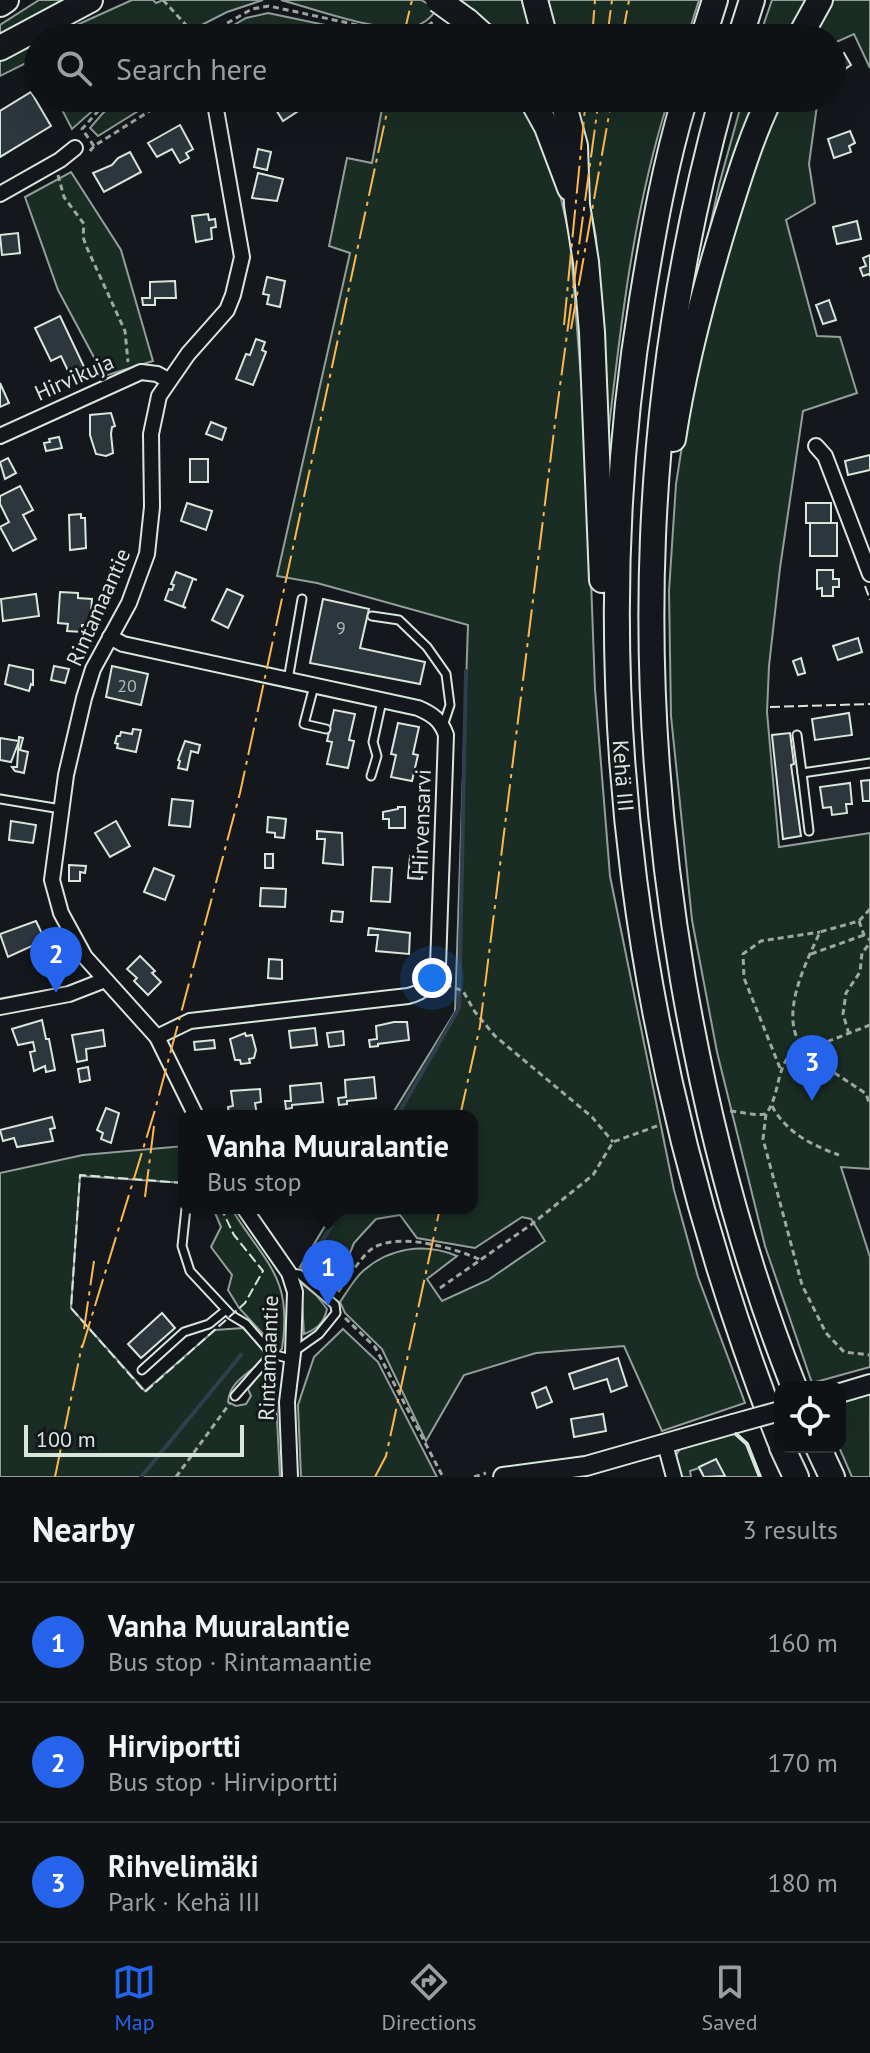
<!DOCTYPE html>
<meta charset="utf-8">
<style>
body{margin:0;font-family:"PT Sans",sans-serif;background:#181b1e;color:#f1f3f6}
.controls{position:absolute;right:24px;bottom:24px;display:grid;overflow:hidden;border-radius:16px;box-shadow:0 8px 32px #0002}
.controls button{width:72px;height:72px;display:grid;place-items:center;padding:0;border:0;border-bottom:2px solid #2f3234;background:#0f1215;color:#f1f3f6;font:40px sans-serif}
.scale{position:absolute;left:24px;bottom:20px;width:220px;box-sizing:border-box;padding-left:8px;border:4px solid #d8e6dc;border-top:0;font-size:22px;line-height:28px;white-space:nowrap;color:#d8e6dc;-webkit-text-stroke:6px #14181c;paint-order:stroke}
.you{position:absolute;left:432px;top:978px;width:28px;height:28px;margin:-20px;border:6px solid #fff;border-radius:50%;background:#1a73e8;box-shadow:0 0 0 12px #1a73e833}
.badge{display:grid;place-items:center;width:52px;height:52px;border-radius:50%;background:#2563eb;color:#fff;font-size:26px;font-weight:700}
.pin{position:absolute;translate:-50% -66px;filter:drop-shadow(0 2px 4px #0008)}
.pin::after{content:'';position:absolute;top:42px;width:28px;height:24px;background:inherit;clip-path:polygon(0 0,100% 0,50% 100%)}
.popup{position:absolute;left:178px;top:1110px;width:300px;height:104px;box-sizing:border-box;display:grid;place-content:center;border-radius:16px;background:#0f1215;filter:drop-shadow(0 2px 6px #0005);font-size:26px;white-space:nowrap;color:#9b9ea0}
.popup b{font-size:30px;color:#f1f3f6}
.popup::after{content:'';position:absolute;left:50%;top:100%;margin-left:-16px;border:16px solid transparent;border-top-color:#0f1215}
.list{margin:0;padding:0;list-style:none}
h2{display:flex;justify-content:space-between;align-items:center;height:104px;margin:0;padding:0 32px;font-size:34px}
h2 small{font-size:26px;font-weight:400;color:#9b9ea0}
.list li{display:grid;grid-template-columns:52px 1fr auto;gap:24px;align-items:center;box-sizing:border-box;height:120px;padding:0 32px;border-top:2px solid #2f3234}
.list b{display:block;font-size:30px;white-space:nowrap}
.list p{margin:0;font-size:26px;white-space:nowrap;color:#9b9ea0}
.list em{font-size:26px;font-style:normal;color:#9b9ea0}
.icon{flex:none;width:44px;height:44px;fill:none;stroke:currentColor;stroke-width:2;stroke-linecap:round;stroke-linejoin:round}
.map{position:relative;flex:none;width:870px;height:1477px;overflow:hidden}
.search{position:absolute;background:#0f1215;box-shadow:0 8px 32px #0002;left:24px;right:24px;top:24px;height:88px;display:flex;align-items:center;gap:20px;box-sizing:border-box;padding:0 28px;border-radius:44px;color:#9b9ea0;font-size:30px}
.sheet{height:464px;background:#0f1215}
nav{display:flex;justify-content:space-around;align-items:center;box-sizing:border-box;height:112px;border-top:2px solid #2f3234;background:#0f1215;font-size:22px;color:#9b9ea0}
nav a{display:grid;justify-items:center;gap:4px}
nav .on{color:#2563eb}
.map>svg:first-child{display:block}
.green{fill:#1a2d24;stroke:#939e99;stroke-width:2}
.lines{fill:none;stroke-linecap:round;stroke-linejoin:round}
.stream{stroke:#2f3f4d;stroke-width:4}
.building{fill:#2c363c;stroke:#d8e6dc;stroke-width:2}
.lane-casing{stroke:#d8e6dc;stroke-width:11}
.street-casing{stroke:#d8e6dc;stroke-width:18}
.secondary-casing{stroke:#d8e6dc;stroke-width:22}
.highway-casing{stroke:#d8e6dc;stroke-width:28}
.path{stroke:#9da8a2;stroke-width:3;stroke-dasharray:6 4;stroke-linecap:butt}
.lane{stroke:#14181c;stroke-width:7}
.street{stroke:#14181c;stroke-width:14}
.secondary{stroke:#14181c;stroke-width:18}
.highway{stroke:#14181c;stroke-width:24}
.secondary-bridge-casing{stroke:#d8e6dc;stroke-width:22;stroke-linecap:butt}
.highway-bridge-casing{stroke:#d8e6dc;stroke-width:28;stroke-linecap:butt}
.secondary-bridge{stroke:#14181c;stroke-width:18}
.highway-bridge{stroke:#14181c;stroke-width:24}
.fence{stroke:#d8e6dc;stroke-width:2;stroke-dasharray:10 4;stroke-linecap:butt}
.wall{stroke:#d8e6dc;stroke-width:4}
.power{stroke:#ffb74d;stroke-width:2;stroke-dasharray:28 6 4 6;stroke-linecap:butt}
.labels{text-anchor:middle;stroke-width:6;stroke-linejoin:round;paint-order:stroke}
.number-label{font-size:18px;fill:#adbab4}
.street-label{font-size:22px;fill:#d8e6dc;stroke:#14181c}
</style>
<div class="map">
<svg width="870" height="1477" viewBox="0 0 870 1477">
<rect width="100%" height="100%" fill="#14181c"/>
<g class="green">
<path d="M 39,0 L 73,0 L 0,38 L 0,25 Z"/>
<path d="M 132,0 L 153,0 L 156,3 L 163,0 L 263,0 L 227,12 L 186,33 L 189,38 L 48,38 Z"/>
<path d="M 281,0 L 421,0 L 437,9 C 431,18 423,25 412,27 C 379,33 315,9 281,0 Z"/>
<path d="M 457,0 L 522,0 L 533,38 L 501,38 Z"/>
<path d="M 545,0 L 699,0 L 687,38 L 555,38 Z"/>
<path d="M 772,0 L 809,0 L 788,38 L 759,38 Z"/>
<path d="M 829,0 L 870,0 L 870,68 L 854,34 L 832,44 L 832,38 L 807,38 Z"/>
<path d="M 268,13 L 387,38 L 212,38 L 246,18 Z"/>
<path d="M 38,43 L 38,61 L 36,58 L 0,76 L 0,60 Z"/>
<path d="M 56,98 L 107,98 L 72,129 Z"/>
<path d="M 124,98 L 159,98 L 98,136 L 90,128 L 103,113 Z"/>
<path d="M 384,98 L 523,98 L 554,168 L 570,238 L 586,443 L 595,689 L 610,876 L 674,1190 L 698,1277 L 745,1403 L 662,1431 L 624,1346 L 536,1353 L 464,1375 L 426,1441 L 382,1349 L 345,1313 L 340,1302 C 347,1292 354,1279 363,1271 C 389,1248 424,1242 457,1256 L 427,1279 L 442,1301 L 488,1280 L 545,1241 L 531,1219 L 522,1217 L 475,1248 L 417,1238 L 400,1215 L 376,1219 L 364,1232 L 354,1243 L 338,1282 L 332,1285 L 300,1267 L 336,1208 L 472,1208 L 472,1116 L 391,1116 L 455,1012 L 468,625 L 317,583 L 277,576 L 350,253 L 329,246 L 347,158 L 372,163 Z"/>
<path d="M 570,98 L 669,98 C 633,211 620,329 607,445 L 596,237 Z"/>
<path d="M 743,98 L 761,98 L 689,324 L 719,185 Z"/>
<path d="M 778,98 L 818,98 L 809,164 L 815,203 L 786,220 L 817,336 L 840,337 L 857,393 L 803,411 L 780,568 L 769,666 L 767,712 L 779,847 L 870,833 L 870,1169 L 841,1167 L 870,1257 L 870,1367 L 812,1383 L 765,1246 L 717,1052 L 692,920 L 671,716 L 669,591 L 676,484 L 693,376 L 743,194 Z"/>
<path d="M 71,172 L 121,250 L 153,361 L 104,376 L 58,290 L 25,197 Z"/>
<path d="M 184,1146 L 184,1183 L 80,1176 L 71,1308 L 145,1391 L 215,1330 L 243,1328 L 267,1353 C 257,1372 230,1377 228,1402 L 236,1406 L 246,1404 L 251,1396 L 248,1389 L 259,1375 L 270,1372 L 275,1380 L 280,1477 L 0,1477 L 0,1173 L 83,1155 Z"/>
<path d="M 213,1208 L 231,1208 C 266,1265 293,1276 282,1349 L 279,1351 L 239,1308 L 228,1290 L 232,1275 L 211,1247 L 221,1227 Z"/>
<path d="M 301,1283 L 316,1295 L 327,1309 C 324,1323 317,1329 304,1334 Z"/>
<path d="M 343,1329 L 378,1362 L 437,1477 L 301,1477 L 298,1405 L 314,1357 Z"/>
<path d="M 870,1394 L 870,1477 L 852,1477 L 839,1447 L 840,1403 Z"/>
<path d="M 736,1434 L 747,1444 L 760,1477 L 704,1477 L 699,1468 L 690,1471 L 691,1477 L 679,1477 C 677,1471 674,1463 676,1457 C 680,1437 720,1436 736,1434 Z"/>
</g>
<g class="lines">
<g class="stream">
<path d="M 397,1116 L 459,1008 L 466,671"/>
<path d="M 307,1267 L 342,1208"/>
<path d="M 141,1477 L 241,1355"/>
</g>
</g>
<g class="building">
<path d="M 844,53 L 851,65 L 842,71 L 841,69 L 834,71 L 832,61 L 843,57 L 842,54 Z"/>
<path d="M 31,92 L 51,126 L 0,157 L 0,111 Z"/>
<path d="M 283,98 L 318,98 L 283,121 L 273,105 Z"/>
<path d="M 180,125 L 193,149 L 186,153 L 189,158 L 180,163 L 172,149 L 157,157 L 148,143 Z"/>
<path d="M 850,131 L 855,143 L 849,146 L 851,152 L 834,158 L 828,139 Z"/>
<path d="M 258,149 L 271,152 L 267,170 L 254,167 Z"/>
<path d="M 130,152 L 141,172 L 104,192 L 93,173 L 112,165 L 118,158 Z"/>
<path d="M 258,173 L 283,179 L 277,201 L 252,198 Z"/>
<path d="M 208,214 L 209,220 L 215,219 L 216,227 L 211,228 L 212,239 L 196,242 L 192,216 Z"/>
<path d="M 857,221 L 861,239 L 837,244 L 833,227 Z"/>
<path d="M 18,233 L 20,253 L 2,255 L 0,235 Z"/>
<path d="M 870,255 L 870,276 L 869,274 L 863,276 L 860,268 L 866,266 L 863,258 Z"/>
<path d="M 267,277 L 285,281 L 280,307 L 267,304 L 269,295 L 263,294 Z"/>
<path d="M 175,281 L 176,298 L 155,298 L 155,305 L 143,305 L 142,298 L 150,298 L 150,282 Z"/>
<path d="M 829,300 L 836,320 L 823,324 L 816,305 Z"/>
<path d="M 60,316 L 86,371 L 71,377 L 61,356 L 51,361 L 35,328 Z"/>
<path d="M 256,339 L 265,342 L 262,350 L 266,352 L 253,385 L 236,379 L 246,354 L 250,355 Z"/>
<path d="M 0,383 L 9,403 L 0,407 Z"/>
<path d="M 111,413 L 115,426 L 112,427 L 111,434 L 113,453 L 106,456 L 96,454 L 90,435 L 90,415 Z"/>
<path d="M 211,422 L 226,428 L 222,440 L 206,434 Z"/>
<path d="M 59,437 L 62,448 L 46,451 L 44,443 L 50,442 L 49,439 Z"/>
<path d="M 870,455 L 870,470 L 848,475 L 845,461 Z"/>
<path d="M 8,458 L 16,473 L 5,479 L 0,462 Z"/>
<rect x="190" y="459" width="18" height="23"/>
<path d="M 20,486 L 33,510 L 23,515 L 36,539 L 13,551 L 0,527 L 9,522 L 0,504 L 0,496 Z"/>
<path d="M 187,503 L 212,511 L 206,530 L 181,521 Z"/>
<rect x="806" y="503" width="25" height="20"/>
<path d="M 81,514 L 81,518 L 85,518 L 86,548 L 70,550 L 69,515 Z"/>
<rect x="810" y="523" width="27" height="33"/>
<path d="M 817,570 L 833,570 L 833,579 L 839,579 L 839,587 L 833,587 L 833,596 L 822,596 L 822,588 L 817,589 Z"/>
<path d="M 176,572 L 197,580 L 193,579 L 183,606 L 186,608 L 165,600 L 169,589 L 172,590 L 174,585 L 171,584 Z"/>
<path d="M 227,589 L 243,596 L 228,628 L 212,620 Z"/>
<path d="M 60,592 L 78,593 L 78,598 L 92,599 L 90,625 L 82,625 L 82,632 L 67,631 L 68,624 L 58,623 Z"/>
<path d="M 36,594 L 39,616 L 3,621 L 1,599 Z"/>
<path d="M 323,599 L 369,609 L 360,648 L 425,662 L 420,684 L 310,663 Z"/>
<path d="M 858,638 L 862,652 L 838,660 L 833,646 Z"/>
<path d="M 801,658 L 805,673 L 798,675 L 793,661 Z"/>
<path d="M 9,665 L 33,670 L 33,685 L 31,684 L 29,691 L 5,684 Z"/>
<path d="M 54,666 L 69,669 L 65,683 L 51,680 Z"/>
<path d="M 112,666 L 148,674 L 141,705 L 106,697 Z"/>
<path d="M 334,710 L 355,714 L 349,740 L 354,741 L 348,768 L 327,764 L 332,742 L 327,741 Z"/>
<path d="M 849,713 L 852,735 L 815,740 L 812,719 Z"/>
<path d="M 398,723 L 419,727 L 413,754 L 418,755 L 412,781 L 391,777 L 396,755 L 391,754 Z"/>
<path d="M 133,729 L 141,730 L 136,752 L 117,748 L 118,744 L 115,743 L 117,736 L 120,736 L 121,732 L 132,734 Z"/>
<path d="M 790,733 L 794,764 L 791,765 L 801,836 L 783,839 L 772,735 Z"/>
<path d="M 19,737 L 23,738 L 20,750 L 28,752 L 24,773 L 15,771 L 12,767 L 17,767 Z"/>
<path d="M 0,738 L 19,741 L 11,762 L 0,760 Z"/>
<path d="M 185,741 L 200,745 L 198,753 L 191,751 L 187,770 L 178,768 L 180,761 L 178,760 Z"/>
<path d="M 870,780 L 870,801 L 863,801 L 861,781 Z"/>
<path d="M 850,783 L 852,804 L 846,804 L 847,813 L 832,815 L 831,807 L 823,808 L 820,787 Z"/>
<path d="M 172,799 L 193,801 L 190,827 L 169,825 Z"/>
<path d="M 398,807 L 405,807 L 405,828 L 389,828 L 389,819 L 383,819 L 383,812 L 398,809 Z"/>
<path d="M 268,817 L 286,819 L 284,838 L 275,837 L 275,833 L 267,832 Z"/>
<path d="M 11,821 L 36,825 L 33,843 L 9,840 Z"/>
<path d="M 116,821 L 130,846 L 110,857 L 95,833 Z"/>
<path d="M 317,831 L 342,833 L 343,865 L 323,863 L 325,839 L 317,839 Z"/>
<rect x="265" y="854" width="8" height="14"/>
<path d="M 410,856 L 423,857 L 422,879 L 408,878 Z"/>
<path d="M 69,865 L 86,866 L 85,873 L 80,872 L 80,881 L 69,881 Z"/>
<path d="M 373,867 L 392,868 L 390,902 L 371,901 Z"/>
<path d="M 154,868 L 174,876 L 165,900 L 144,892 Z"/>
<path d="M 261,888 L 286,889 L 285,907 L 260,906 Z"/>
<path d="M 332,911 L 343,912 L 342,922 L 331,921 Z"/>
<path d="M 36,921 L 45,940 L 8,957 L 0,934 Z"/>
<path d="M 369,928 L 410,933 L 409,954 L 376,951 L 378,935 L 368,935 Z"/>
<path d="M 140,956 L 155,971 L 152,973 L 161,982 L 148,995 L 134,981 L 137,978 L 127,969 Z"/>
<path d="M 269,959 L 282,960 L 282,979 L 268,978 Z"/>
<path d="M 42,1020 L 46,1039 L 49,1039 L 55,1070 L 46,1072 L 45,1066 L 34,1071 L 30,1052 L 35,1051 L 33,1042 L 18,1045 L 12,1029 Z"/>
<path d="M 394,1022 L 407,1022 L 409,1040 L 378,1044 L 378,1046 L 370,1047 L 369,1040 L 377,1039 L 376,1026 Z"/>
<path d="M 315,1028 L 317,1045 L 291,1048 L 289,1031 Z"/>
<path d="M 103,1030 L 105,1046 L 86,1049 L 87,1060 L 77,1062 L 72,1035 Z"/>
<path d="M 343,1031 L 344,1045 L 329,1047 L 327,1033 Z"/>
<path d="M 245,1033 L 246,1036 L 252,1035 L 256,1050 L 254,1058 L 249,1059 L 250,1063 L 241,1064 L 240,1060 L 235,1060 L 230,1039 Z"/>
<path d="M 214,1040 L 215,1048 L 195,1050 L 194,1042 Z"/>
<path d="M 88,1067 L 90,1080 L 80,1082 L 78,1069 Z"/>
<path d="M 374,1077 L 376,1098 L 347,1101 L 347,1104 L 339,1105 L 338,1098 L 346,1097 L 345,1080 Z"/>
<path d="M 321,1083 L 323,1102 L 292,1105 L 292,1108 L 286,1109 L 285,1101 L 291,1101 L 290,1086 Z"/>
<path d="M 260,1089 L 261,1102 L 255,1103 L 257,1115 L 229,1116 L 228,1107 L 233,1106 L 231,1091 Z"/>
<path d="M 106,1108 L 119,1113 L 111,1143 L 101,1139 L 103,1133 L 97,1130 Z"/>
<path d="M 52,1117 L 55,1128 L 50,1129 L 53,1141 L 17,1147 L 14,1138 L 3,1141 L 0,1130 Z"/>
<path d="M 162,1313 L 175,1328 L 141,1358 L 128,1344 Z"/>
<path d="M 618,1358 L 627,1386 L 611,1392 L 607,1379 L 574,1389 L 569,1374 Z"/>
<path d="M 546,1387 L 552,1402 L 537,1408 L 532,1393 Z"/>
<path d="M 603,1414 L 606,1431 L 574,1437 L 571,1419 Z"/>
<path d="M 716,1459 L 725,1476 L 704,1477 L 699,1467 Z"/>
</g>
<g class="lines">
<g class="lane-casing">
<g id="lane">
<path d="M 372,616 L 399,620 L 427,647 L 446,674 L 450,705 L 443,726"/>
<path d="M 288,680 L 302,599"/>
<path d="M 314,686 L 304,724 L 326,729"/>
<path d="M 797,735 L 802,773 L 870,763"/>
<path d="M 802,773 L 809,831"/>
<path d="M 371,776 L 377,756 L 373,742 L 382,701"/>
<path d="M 0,799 L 61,809"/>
<path d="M 186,1208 L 182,1246 L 190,1271 L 231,1315 L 246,1324 L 272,1354 L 291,1359"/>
<path d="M 289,1273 L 299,1274 L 335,1305 L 336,1313 L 319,1334 L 295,1351"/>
<path d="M 142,1370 L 184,1332 L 209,1324 L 226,1310"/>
<path d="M 235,1396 L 272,1354"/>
</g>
</g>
<g class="street-casing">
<g id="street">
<path d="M 0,194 L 60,160 L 75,148"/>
<path d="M 0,436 L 141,372 L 157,374 L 168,380"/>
<path d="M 816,446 L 825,456 L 870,574"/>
<path d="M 110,637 L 123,644 L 418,708 C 432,714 441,720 446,735 L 438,966 C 434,983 425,992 408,996 L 190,1021 L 157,1037"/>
<path d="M 0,1007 L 69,994 L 105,980"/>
<path d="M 196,1116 L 157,1037 L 85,957 L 61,913 L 52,880 L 66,775 L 84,698 L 93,669 L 129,603 L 147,554 L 152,507 L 151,434 L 159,396 L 188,354 L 227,310 L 233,295 L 242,257 L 214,98"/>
<path d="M 244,1208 L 289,1273 L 295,1292 L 293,1353 L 287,1402 L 290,1477"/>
<path d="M 665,1444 L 674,1477"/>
</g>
</g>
<g class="secondary-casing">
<g id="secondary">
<path d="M 840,1393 L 870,1384"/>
<path d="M 503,1477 L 586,1466 L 733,1424"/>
</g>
</g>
<g class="highway-casing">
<g id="highway">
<path d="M 535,0 L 545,38"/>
<path d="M 0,4 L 6,0"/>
<path d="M 467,21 L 486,38"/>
<path d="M 703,38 L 715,0"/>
<path d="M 740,38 L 752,0"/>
<path d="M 799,38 L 820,0"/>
<path d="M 0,48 L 90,0"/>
<path d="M 531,98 L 547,127 L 570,188"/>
<path d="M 562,98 L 575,146 L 577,205 L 586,262 L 592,332 L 602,580"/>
<path id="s1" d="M 685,98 C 665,164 653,232 642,300 C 579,687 638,1078 780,1441"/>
<path d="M 722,98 C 641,394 632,678 683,980 C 707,1119 742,1256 794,1387"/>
<path d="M 673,439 C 684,365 704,291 726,219 C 739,178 751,137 770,98"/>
<path d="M 782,1447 L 796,1477"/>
<path d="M 818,1447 L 832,1477"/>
</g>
</g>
<g class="path">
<path d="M 163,0 L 198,38"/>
<path d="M 201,38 L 252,9 L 269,6 L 404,35 L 421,31 L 434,21"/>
<path d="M 94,146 L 82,129 L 99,110 L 114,98"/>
<path d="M 90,151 L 94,146 L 167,100 L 182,98"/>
<path d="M 58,175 L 64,197 L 84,224 L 83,237 L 87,248 L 125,331 L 128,362"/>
<path d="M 870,909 L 859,921 L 820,932 C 806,963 776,1019 805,1050 C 818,1064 850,1082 866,1094 L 870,1105"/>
<path d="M 859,921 L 864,935 L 870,940"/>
<path d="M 811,954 L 864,935"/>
<path d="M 446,988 L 449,986 L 463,991 L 475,1012 L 495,1036 L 592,1117 L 613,1142"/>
<path d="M 849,1034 L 843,1014 L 846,993 L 860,972 L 862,953 L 870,943"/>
<path d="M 780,1068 L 744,978 L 743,954 L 761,941 L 820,932"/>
<path d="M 772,1106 C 786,1132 811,1145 839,1155"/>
<path d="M 730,1111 C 743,1112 753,1116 766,1114 C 779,1096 776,1075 788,1057 L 870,1025"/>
<path d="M 766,1114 L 763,1139 L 802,1285 L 826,1333 L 844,1352 L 870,1355"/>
<path d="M 440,1288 L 532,1224 L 593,1175 L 613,1142 L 657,1126"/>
<path d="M 338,1292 C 346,1281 362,1255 373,1248 C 400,1232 455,1248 481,1260"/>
<path d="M 345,1318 L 375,1347 L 443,1477"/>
<path d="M 819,1387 L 828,1384"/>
<path d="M 176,1477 L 230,1403"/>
<path d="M 474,1477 L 486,1473"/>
</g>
<use href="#lane" class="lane"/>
<use href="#street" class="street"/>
<use href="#secondary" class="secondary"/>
<use href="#highway" class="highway"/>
<g class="secondary-bridge-casing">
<path id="secondary-bridge" d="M 733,1424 L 780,1411"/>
</g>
<g class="highway-bridge-casing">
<path id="highway-bridge" d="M 438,0 L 467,21"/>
</g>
<use href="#secondary-bridge" class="secondary-bridge"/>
<use href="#highway-bridge" class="highway-bridge"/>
<g class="fence">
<path d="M 865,586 L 870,600"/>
<path d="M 770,707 L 870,704"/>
<path d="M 184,1183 L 80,1175 L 71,1308 L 145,1392 L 245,1303 L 263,1271 L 234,1235 L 221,1208"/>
</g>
<path class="wall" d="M 736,1434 L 747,1444 L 760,1477"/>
<g class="power">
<path d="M 403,38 L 412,0"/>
<path d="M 592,38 L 595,0"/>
<path d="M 607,38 L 612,0"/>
<path d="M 622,38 L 629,0"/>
<path d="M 564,325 L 586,98"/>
<path d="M 571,329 L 612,98"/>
<path d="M 460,1116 L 480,1026 L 555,423 L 599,98"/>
<path d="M 145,1197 L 154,1126"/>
<path d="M 84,1329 L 94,1261"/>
<path d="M 82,1348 L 155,1110 L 240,793 L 390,98"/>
<path d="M 55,1477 L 82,1345"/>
<path d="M 375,1477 L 386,1456 L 440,1208"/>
</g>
</g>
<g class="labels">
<g class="number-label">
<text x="341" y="634">9</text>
<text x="127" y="692">20</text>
</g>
<g class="street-label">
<text transform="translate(74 377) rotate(-24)" y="8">Hirvikuja</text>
<text transform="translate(98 607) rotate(-66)" y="8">Rintamaantie</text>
<text dy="8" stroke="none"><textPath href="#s1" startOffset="684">Kehä III</textPath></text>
<text transform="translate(421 822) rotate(-88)" y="8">Hirvensarvi</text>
<text transform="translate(268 1358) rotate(-88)" y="8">Rintamaantie</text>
</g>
</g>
</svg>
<div class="controls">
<button><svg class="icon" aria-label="locate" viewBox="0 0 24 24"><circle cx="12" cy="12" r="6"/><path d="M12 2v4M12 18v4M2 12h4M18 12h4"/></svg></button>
</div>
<div class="scale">100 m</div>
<div class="you"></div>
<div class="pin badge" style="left:328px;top:1306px">1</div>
<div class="popup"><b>Vanha Muuralantie</b>Bus stop</div>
<div class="pin badge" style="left:56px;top:993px">2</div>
<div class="pin badge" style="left:812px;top:1101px">3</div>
<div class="search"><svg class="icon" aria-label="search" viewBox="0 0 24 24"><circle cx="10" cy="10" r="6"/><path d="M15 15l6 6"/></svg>Search here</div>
</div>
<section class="sheet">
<h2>Nearby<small>3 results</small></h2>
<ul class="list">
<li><span class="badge">1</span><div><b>Vanha Muuralantie</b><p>Bus stop · Rintamaantie</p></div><em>160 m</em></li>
<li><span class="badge">2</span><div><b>Hirviportti</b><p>Bus stop · Hirviportti</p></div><em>170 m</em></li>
<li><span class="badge">3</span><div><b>Rihvelimäki</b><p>Park · Kehä III</p></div><em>180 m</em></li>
</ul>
</section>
<nav>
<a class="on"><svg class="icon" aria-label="map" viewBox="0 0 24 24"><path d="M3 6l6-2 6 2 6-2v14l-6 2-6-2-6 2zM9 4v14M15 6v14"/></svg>Map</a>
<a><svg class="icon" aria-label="directions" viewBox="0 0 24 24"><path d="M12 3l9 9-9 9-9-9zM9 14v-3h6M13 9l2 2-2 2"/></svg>Directions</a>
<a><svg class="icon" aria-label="saved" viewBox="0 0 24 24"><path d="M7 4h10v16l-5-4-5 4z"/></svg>Saved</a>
</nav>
